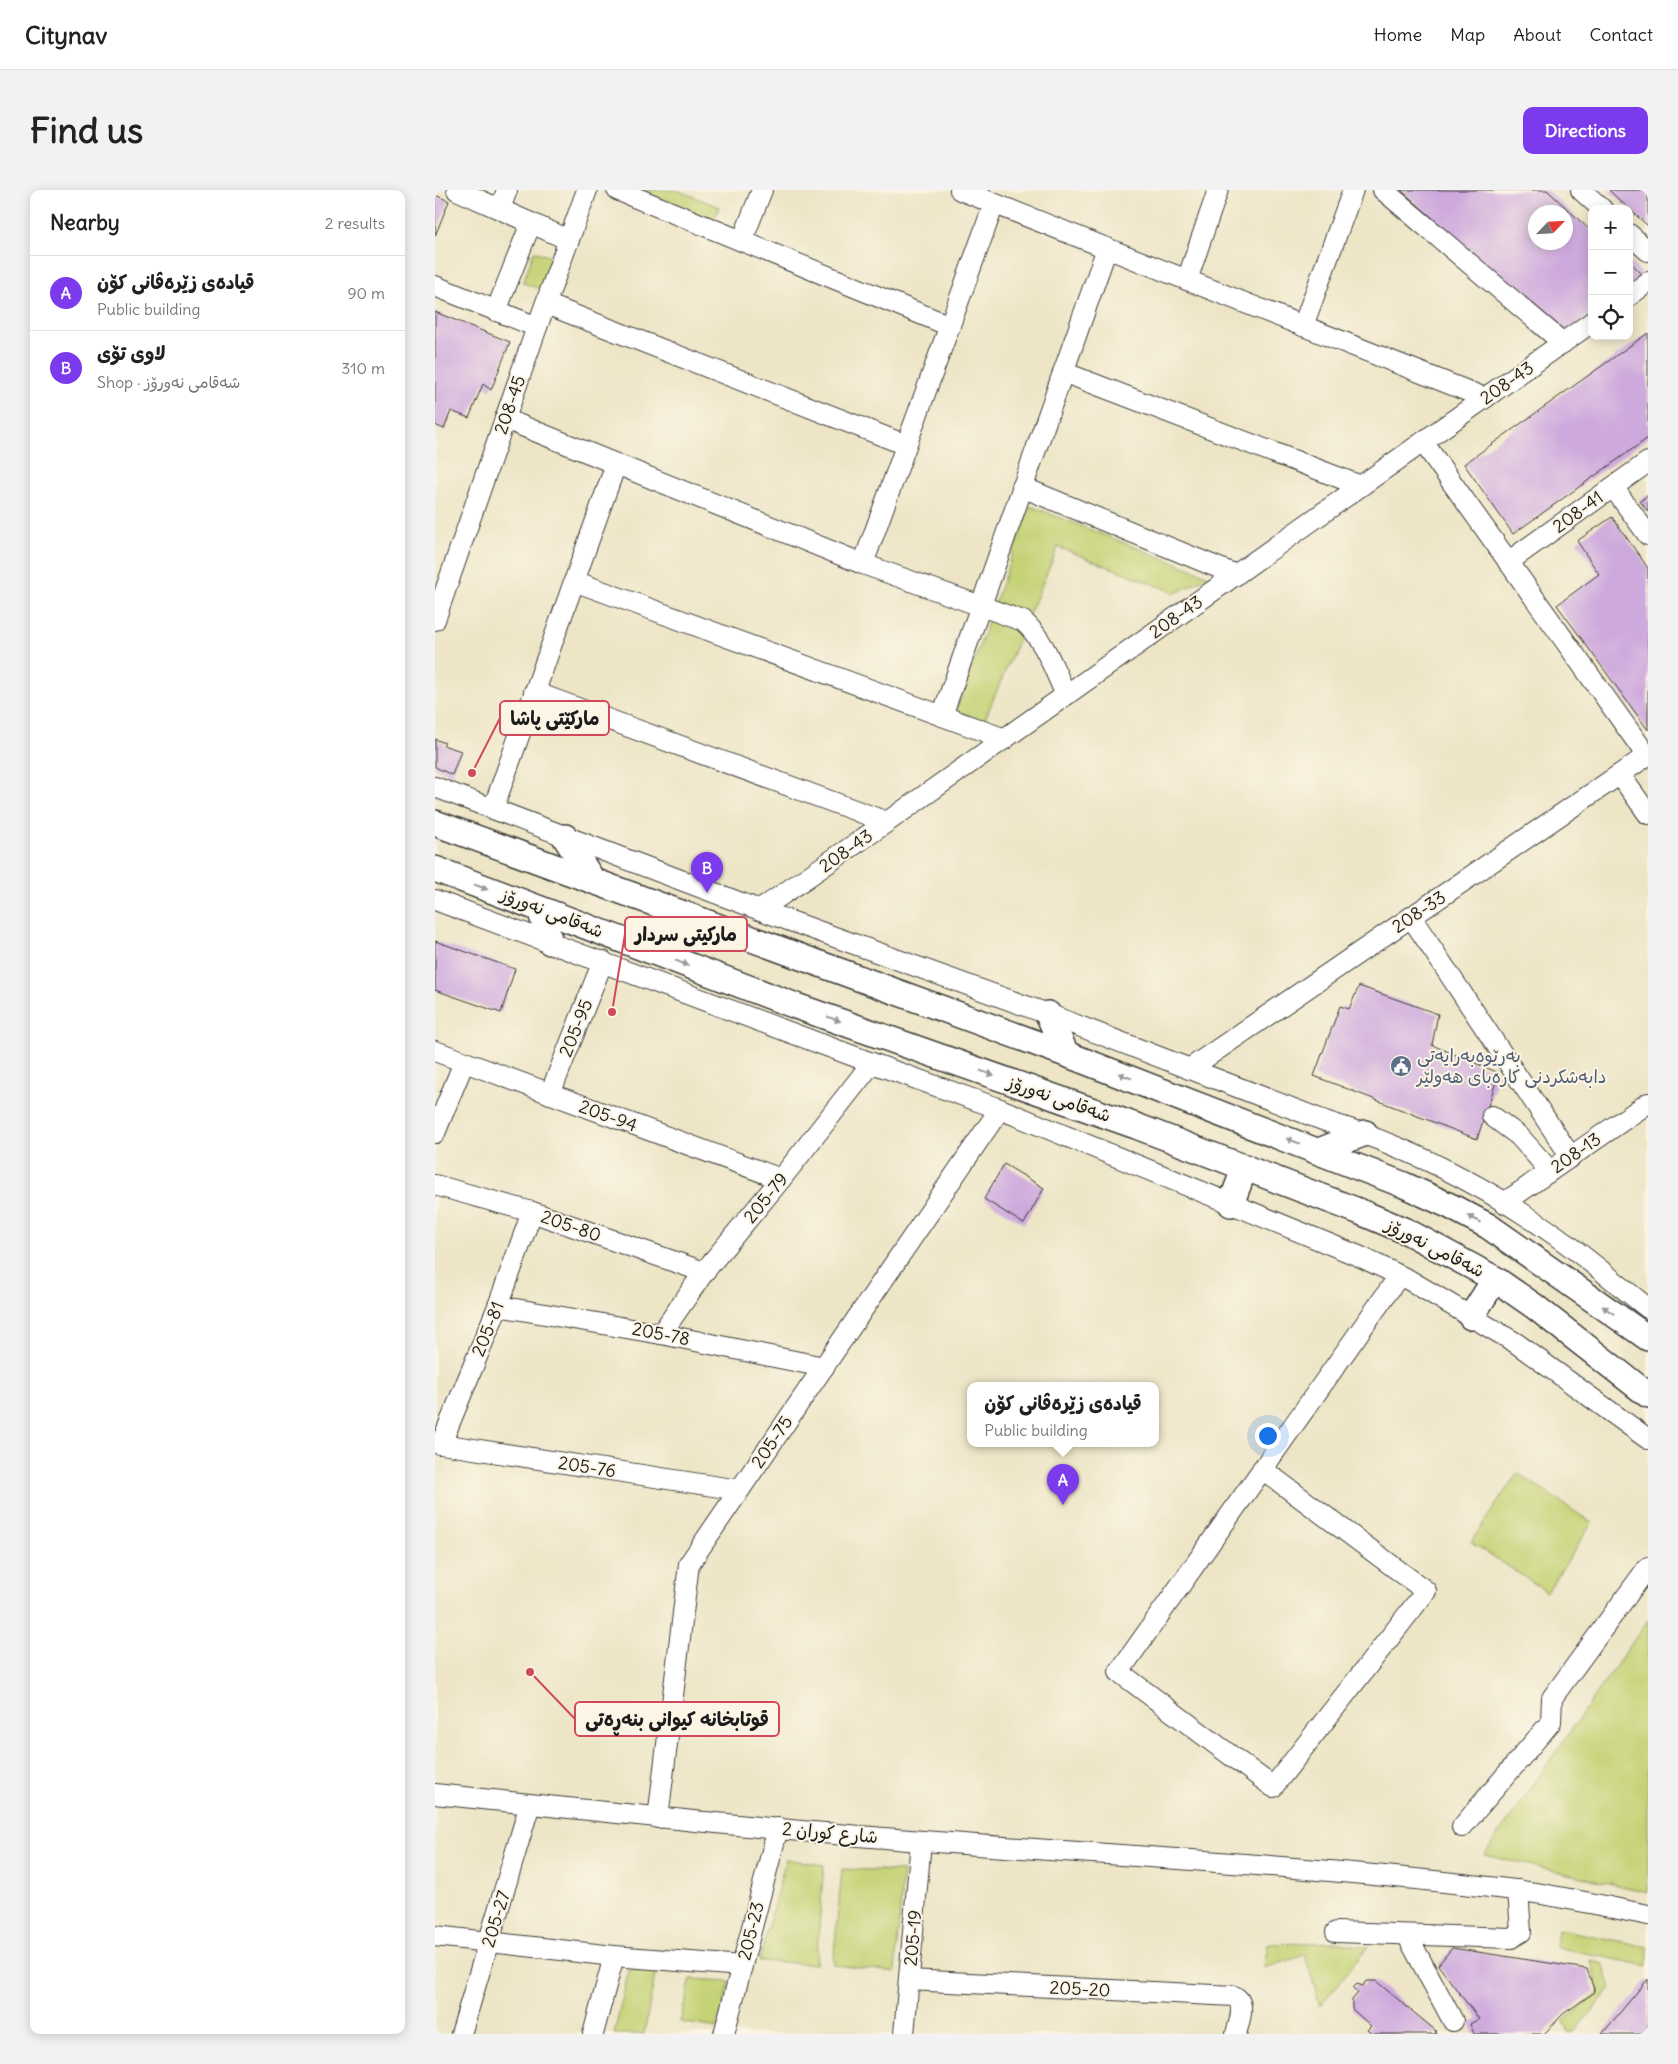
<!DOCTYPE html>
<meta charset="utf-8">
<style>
body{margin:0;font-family:Delius,"Playpen Sans Arabic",sans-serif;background:#f2f2f2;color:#222}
.controls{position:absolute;right:15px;top:15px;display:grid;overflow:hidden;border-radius:10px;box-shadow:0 2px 12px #0003}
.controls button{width:45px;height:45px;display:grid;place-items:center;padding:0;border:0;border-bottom:1px solid #e0e0e0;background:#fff;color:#222;font:25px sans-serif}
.compass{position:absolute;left:1093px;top:15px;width:45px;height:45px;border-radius:50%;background:#fff;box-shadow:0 2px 12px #0003;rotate:65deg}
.you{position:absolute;left:832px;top:1245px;width:18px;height:18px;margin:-12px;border:4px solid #fff;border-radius:50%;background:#1a73e8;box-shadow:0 0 0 8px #1a73e833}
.badge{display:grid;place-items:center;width:32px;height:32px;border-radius:50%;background:#7c3aed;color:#fff;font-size:16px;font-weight:700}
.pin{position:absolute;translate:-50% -41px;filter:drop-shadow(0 1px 2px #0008)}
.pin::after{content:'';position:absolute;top:26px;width:18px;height:15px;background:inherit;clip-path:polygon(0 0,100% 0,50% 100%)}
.popup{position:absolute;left:532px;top:1192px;width:192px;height:65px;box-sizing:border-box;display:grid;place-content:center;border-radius:10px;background:#fff;filter:drop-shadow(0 1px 4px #0005);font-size:16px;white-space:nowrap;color:#767676}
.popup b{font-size:19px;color:#222}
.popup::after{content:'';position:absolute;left:50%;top:100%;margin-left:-10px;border:10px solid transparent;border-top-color:#fff}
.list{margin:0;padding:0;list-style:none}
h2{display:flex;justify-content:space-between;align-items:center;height:65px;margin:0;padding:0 20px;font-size:21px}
h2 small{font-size:16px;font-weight:400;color:#767676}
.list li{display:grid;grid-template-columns:32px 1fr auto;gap:15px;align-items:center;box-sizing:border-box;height:75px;padding:0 20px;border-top:1px solid #e0e0e0}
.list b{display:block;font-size:19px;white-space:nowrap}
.list p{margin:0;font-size:16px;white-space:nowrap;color:#767676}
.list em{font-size:16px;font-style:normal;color:#767676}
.icon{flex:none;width:28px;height:28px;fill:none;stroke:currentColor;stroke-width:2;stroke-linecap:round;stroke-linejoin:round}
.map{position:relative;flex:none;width:1213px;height:1844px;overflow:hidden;border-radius:10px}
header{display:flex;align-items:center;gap:30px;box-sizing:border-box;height:70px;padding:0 25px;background:#fff;border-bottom:1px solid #e0e0e0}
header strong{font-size:24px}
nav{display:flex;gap:28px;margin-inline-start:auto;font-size:18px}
.intro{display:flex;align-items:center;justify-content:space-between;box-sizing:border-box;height:120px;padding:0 30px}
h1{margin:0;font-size:35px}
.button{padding:12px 22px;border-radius:10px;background:#7c3aed;color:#fff;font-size:18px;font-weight:700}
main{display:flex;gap:30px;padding:0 30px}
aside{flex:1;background:#fff;border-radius:10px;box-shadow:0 2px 12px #0003}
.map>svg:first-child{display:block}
.green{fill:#c5d274;stroke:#707748}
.building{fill:#cda9dd;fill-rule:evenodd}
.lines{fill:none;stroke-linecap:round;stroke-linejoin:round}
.minor-casing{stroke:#3b3a36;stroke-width:22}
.major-casing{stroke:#3b3a36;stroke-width:28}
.minor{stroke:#fff;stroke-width:20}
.major{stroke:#fff;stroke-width:25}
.oneway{fill:#999}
.labels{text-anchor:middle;stroke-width:4;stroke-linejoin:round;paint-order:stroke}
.street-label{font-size:18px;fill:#1c1c1c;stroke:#fcf5e5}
.service-label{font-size:18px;fill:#4e5e75;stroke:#fcf5e5;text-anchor:start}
.leader{fill:none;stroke:#d1495b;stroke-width:2}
.callout-dot{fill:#d1495b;stroke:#fcf5e5;stroke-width:2}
.callout{fill:#fcf5e5;stroke:#d1495b;stroke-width:2}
.callout-label{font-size:19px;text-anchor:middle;font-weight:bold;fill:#1c1c1c}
</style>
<header>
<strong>Citynav</strong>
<nav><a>Home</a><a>Map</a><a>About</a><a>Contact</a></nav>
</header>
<div class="intro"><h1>Find us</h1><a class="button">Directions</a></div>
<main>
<aside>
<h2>Nearby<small>2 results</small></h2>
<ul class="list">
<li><span class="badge">A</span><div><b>قیادەی زێرەڤانی کۆن</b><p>Public building</p></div><em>90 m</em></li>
<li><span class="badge">B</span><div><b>لاوی تۆی</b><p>Shop · شەقامی نەورۆز</p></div><em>310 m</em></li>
</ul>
</aside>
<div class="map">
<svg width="1213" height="1844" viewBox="0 0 1213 1844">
<rect width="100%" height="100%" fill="#fcf5e5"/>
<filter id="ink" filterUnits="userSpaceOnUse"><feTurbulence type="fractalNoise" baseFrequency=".02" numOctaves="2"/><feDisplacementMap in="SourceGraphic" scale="10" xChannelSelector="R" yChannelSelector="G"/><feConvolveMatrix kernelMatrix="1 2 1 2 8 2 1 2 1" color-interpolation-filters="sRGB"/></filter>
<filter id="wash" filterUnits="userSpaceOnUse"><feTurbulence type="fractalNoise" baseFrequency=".0096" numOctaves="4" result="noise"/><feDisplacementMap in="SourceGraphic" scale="20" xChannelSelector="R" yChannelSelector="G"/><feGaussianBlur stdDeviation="1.12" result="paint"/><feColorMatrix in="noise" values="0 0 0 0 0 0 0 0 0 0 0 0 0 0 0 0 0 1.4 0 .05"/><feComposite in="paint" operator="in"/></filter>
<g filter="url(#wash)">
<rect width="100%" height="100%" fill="#ede5c6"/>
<g class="green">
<path d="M 207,0 L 242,0 L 284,17 L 278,33 Z"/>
<path d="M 99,61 L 116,67 L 105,99 L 88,93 Z"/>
<path d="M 595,316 L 774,386 L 741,403 L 623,357 L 549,531 L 521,521 Z"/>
<path d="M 1082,1283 L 1157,1333 L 1112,1402 L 1036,1352 Z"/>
<path d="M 1213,1430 L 1213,1702 L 1049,1665 Z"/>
<path d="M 351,1669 L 389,1675 L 381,1774 L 324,1771 Z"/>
<path d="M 407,1679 L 468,1681 L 460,1782 L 398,1775 Z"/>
<path d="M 1124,1739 L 1213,1757 L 1213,1776 L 1120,1757 Z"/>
<path d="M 900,1752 L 933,1757 L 885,1816 L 870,1765 L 829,1778 L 833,1754 Z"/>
<path d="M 1156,1770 L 1168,1774 L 1176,1798 L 1139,1842 L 1133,1842 L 1128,1831 L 1164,1803 Z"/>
<path d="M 194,1780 L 221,1780 L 209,1844 L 179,1844 Z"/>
<path d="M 256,1789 L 295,1791 L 283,1838 L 245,1832 Z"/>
</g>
<g id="blocks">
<g class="building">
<path d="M 966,0 L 1112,0 L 1157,42 L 1157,123 L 1128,144 ZM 1100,22 L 1130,22 L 1130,52 L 1100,52 Z"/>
<path d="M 1174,0 L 1213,0 L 1213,36 L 1181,7 Z"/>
<path d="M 0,5 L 14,11 L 0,46 Z"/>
<path d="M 1194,71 L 1209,86 L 1194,96 Z"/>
<path d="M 0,122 L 75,152 L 56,200 L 48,194 L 34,228 L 16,221 L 9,239 L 0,235 Z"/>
<path d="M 1213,143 L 1213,248 L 1078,344 L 1029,274 Z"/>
<path d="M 1213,305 L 1213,322 L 1205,311 Z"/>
<path d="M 1177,327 L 1213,378 L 1213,540 L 1122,415 L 1164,384 L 1142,351 Z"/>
<path d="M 0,549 L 10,553 L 8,555 L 26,561 L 17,585 L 0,577 Z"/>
<path d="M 0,751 L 80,779 L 66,823 L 0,800 Z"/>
<path d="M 924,796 L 1003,824 L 997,855 L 1064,883 L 1042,949 L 879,886 L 905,816 L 914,819 Z"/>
<path d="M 569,974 L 609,998 L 589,1034 L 549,1009 Z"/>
<path d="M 1017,1758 L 1152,1779 L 1160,1802 L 1128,1824 L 1109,1844 L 1039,1844 L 1035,1834 L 1044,1829 L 1003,1775 Z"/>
<path d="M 1213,1789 L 1213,1844 L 1167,1844 Z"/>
<path d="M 931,1791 L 941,1791 L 1000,1840 L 1001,1844 L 937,1844 L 932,1840 L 936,1836 L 917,1819 L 917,1810 L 923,1803 L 918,1798 L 922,1794 L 928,1796 Z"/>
</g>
</g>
</g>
<g filter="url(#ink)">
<use href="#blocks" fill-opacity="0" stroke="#3b3a36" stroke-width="1"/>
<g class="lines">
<g class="minor-casing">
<g id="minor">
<path d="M 22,0 L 134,50"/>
<path d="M 182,0 L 515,136"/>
<path d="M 525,0 L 1050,208"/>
<path d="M 948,0 L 1128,153"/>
<path d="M 1146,0 L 1167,19"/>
<path d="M 65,19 L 72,0"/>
<path d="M 1194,44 L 1213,61"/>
<path d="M 307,51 L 327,0"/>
<path d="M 752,90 L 783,0"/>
<path d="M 0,96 L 102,137"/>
<path d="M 1194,106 L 1213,92"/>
<path d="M 111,114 L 471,255"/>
<path d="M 61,121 L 96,33"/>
<path d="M 868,136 L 918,0"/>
<path d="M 628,182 L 926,296"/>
<path d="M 70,229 L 428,374 L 588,431 C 610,450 619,480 631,505"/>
<path d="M 988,252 L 1212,566"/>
<path d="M 587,297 L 801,385"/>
<path d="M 1178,297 L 1213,345"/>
<path d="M 1073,372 L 1213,272"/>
<path d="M 428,374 L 559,14"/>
<path d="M 139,391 L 570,549"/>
<path d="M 0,430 L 102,137 L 152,0"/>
<path d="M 99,502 L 452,632"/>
<path d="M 507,526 L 672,58"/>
<path d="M 1185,585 L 1213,624"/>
<path d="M 0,597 L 325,720 L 613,824 L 890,931 C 972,956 1050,996 1120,1045 C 1152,1068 1182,1094 1213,1118"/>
<path d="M 58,619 L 181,274"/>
<path d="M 0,710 L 437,873 L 565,919 L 926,1067 L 974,1090 L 1081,1153 L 1213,1249"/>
<path d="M 325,720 L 452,632 L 1157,132"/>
<path d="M 976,727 L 1136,967"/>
<path d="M 0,861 L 346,989"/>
<path d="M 754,879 L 1213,565"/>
<path d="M 115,904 L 168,771"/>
<path d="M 1057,926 L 1084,946 L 1115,981"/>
<path d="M 0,943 L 29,872"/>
<path d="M 0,995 L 97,1022 L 269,1082"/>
<path d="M 1069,1013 L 1213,913"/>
<path d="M 63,1116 L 226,1144 L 389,1177"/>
<path d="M 226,1144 L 269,1082 L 346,989 L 437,873"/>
<path d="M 0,1253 L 304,1300"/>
<path d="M 6,1254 L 63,1116 L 97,1022"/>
<path d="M 827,1279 L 991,1401 L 838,1597 L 684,1482 L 964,1086"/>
<path d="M 0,1604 C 163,1621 325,1639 488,1651 C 686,1666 884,1676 1080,1700 C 1125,1706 1169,1716 1213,1725"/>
<path d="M 223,1628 L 254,1374 L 565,919"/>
<path d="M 1027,1637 L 1116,1532 L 1117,1508 L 1213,1377"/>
<path d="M 901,1742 L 1076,1748 L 1086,1742 L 1083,1700"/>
<path d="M 972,1745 L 1018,1831"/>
<path d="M 0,1746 L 179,1766 L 307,1776"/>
<path d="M 474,1790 L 799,1806 C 812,1813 804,1832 801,1844"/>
<path d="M 26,1844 L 95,1614"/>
<path d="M 158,1844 L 179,1766"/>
<path d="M 289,1844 L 343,1638"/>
<path d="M 469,1844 L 486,1651"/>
</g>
</g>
<g class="major-casing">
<g id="major">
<path d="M 0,633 L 631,864 L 969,995 L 1015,1016 L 1053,1036 L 1213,1148"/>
<path d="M 130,647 L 158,691"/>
<path d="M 0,679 L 361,816 L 701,936 L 923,1021 L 973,1042 L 1060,1089 L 1099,1116 L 1213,1205"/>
<path d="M 105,719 L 115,752"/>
<path d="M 613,824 L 631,864"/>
<path d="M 884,961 L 930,943"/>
<path d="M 796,1014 L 810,977"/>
<path d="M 1036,1127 L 1060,1089"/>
</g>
</g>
<use href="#minor" class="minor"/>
<use href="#major" class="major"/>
</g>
<defs><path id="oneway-solid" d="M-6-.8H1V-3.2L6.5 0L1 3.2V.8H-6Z" transform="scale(1.25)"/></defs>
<g class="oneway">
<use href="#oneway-solid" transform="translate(46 697) rotate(21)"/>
<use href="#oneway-solid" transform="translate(247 773) rotate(21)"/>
<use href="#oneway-solid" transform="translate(399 829) rotate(19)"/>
<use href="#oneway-solid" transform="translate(552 883) rotate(19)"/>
<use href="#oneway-solid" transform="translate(690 886) rotate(-159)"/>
<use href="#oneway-solid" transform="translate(858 951) rotate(-159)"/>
<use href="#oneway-solid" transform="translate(1039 1029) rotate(-152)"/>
<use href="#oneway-solid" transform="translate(1173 1120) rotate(-146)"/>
</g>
</g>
<defs>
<g id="civic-disc" transform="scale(1.125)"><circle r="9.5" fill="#5c6f8a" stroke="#fcf5e5"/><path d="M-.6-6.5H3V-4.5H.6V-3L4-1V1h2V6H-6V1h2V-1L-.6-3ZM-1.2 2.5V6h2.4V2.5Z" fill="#fff"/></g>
</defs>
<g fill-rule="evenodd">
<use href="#civic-disc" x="966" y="876"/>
</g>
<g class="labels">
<g class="street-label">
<text transform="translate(1072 193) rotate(-35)" y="6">208-43</text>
<text transform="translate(75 215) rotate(-71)" y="6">208-45</text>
<text transform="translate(1143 322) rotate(-36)" y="6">208-41</text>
<text transform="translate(741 427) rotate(-35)" y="6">208-43</text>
<text transform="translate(411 661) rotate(-35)" y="6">208-43</text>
<text transform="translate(984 722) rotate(-34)" y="6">208-33</text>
<text transform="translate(117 723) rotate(21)" y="6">شەقامی نەورۆز</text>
<text transform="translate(141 838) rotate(-68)" y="6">205-95</text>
<text transform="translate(624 909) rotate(19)" y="6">شەقامی نەورۆز</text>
<text transform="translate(173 926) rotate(20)" y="6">205-94</text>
<text transform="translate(1141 963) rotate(-35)" y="6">208-13</text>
<text transform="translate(331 1008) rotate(-51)" y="6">205-79</text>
<text transform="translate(136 1036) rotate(19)" y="6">205-80</text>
<text transform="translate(1000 1058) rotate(27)" y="6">شەقامی نەورۆز</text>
<text transform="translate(53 1139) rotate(-68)" y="6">205-81</text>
<text transform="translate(226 1144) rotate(11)" y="6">205-78</text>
<text transform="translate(337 1252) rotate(-56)" y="6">205-75</text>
<text transform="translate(152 1277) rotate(9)" y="6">205-76</text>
<text transform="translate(395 1643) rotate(5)" y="6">شارع كوران 2</text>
<text transform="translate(61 1729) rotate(-73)" y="6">205-27</text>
<text transform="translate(316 1741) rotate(-76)" y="6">205-23</text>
<text transform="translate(478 1748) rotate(-85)" y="6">205-19</text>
<text transform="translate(645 1799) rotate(3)" y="6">205-20</text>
</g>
<g class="service-label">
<text x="982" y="872">بەرێوەبەرایەتی<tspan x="982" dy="21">دابەشکردنی کارەبای هەولێر</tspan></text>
</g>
</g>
<path class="leader" d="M37 583L65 528M177 822L190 744M95 1482L140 1529"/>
<g class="callout-dot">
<circle cx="37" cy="583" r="5"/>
<circle cx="177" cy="822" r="5"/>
<circle cx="95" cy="1482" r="5"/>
</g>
<g class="callout">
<rect x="65" y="511" width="109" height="34" rx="5"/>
<rect x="190" y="727" width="122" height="34" rx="5"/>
<rect x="140" y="1512" width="204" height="34" rx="5"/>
</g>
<g class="callout-label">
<text x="120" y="535">مارکێتی پاشا</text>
<text x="251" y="751">ماركيتى سردار</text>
<text x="242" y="1536">قوتابخانە کیوانی بنەڕەتی</text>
</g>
</svg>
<div class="controls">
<button>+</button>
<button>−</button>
<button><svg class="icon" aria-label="locate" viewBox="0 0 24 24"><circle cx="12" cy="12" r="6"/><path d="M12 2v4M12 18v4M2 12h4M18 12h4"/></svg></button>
</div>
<svg class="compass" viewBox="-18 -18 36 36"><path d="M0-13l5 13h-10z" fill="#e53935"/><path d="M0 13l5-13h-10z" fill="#767676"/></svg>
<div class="you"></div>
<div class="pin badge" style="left:628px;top:1315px">A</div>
<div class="popup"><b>قیادەی زێرەڤانی کۆن</b>Public building</div>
<div class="pin badge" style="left:272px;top:703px">B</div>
</div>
</main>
